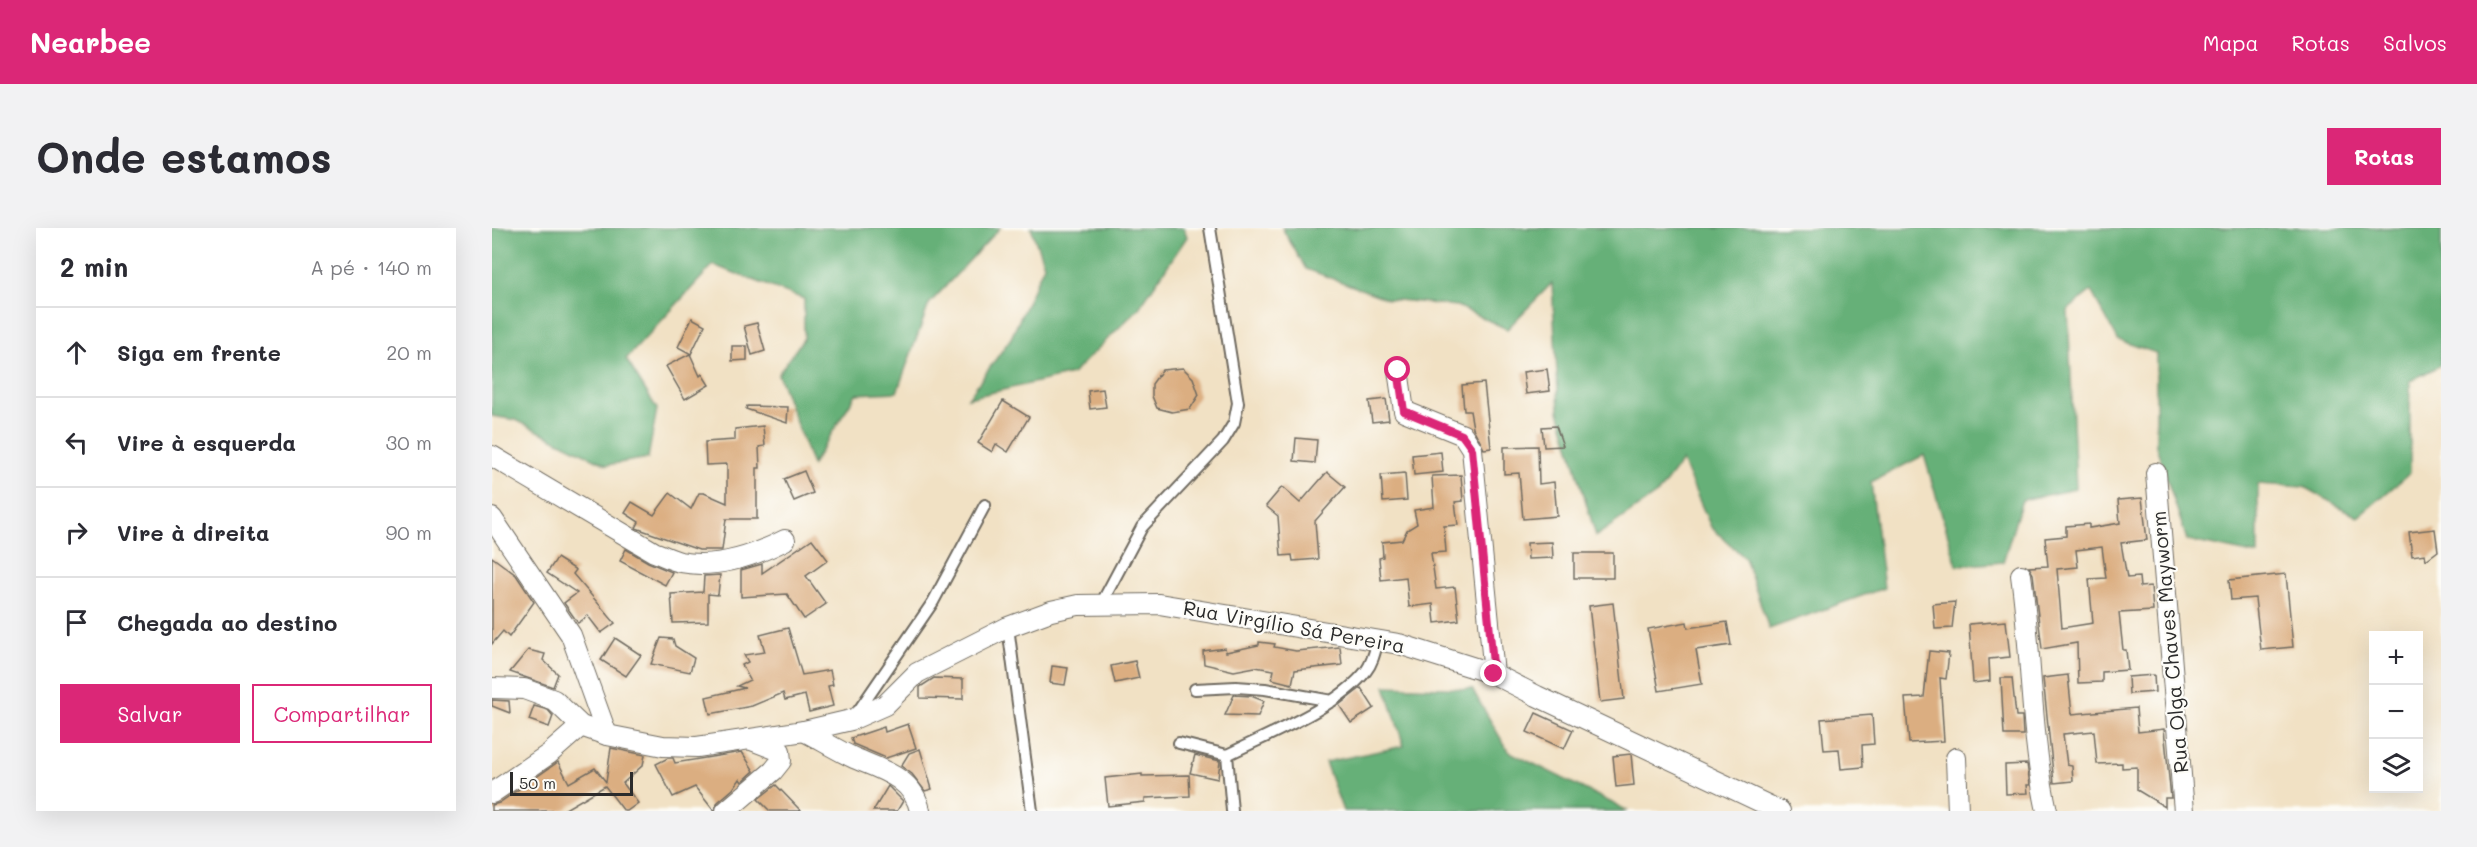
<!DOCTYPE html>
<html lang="pt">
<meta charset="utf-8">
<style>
body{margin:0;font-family:Mali,sans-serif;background:#f2f2f3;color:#2b2b33}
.controls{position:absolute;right:18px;bottom:18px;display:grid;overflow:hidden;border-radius:0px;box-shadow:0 6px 24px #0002}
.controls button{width:54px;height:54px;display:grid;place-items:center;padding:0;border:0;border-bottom:2px solid #e1e1e2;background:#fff;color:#2b2b33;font:30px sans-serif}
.scale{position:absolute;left:18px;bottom:15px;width:123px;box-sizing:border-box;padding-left:6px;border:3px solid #2b2b2b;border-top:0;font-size:16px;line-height:21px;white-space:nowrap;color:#2b2b2b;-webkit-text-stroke:4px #fdfcf7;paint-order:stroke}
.stop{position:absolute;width:18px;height:18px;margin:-14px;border:4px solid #db2777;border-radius:50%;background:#fff}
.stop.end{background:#db2777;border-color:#fff;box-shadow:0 2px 6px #0008}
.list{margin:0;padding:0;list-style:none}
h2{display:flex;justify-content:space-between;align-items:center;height:78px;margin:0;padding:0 24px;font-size:26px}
h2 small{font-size:20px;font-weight:400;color:#7c7c81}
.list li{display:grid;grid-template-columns:39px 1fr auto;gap:18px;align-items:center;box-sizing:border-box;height:90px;padding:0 24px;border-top:2px solid #e1e1e2}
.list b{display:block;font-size:22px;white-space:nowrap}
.list em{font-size:20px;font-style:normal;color:#7c7c81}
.actions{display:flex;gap:12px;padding:18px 24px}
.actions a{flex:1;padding:14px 0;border:2px solid #db2777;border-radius:0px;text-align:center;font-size:21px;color:#db2777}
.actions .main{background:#db2777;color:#fff}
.icon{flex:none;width:33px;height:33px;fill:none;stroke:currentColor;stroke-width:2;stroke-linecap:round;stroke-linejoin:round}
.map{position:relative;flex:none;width:1949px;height:583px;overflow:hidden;border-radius:0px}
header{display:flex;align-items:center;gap:36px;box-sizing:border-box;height:84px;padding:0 30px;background:#db2777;color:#fff}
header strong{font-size:28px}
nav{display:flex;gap:33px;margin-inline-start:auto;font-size:21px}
.intro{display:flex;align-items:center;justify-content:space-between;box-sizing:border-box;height:144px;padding:0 36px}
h1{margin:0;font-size:42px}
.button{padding:15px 27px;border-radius:0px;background:#db2777;color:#fff;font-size:21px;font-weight:700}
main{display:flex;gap:36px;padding:0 36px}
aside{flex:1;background:#fff;border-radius:0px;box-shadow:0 6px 24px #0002}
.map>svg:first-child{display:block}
.forest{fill:#66b078;stroke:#486e52;stroke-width:1.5}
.building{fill:#dbae81;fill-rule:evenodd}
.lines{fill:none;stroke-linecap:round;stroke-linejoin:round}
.lane-casing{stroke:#706b61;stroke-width:14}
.street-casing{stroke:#706b61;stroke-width:22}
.lane{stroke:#fff;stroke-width:10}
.street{stroke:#fff;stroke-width:20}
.route{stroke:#db2777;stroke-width:8}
.labels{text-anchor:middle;stroke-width:4.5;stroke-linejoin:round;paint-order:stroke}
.street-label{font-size:20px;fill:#2b2b2b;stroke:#fdfcf7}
</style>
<header>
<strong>Nearbee</strong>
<nav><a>Mapa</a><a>Rotas</a><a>Salvos</a></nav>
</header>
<div class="intro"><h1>Onde estamos</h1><a class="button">Rotas</a></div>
<main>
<aside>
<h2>2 min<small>A pé · 140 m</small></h2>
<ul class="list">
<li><svg class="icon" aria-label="ahead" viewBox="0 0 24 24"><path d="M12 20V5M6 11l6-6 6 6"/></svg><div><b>Siga em frente</b></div><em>20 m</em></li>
<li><svg class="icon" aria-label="left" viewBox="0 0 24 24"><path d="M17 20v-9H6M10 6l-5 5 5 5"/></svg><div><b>Vire à esquerda</b></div><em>30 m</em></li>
<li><svg class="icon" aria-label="right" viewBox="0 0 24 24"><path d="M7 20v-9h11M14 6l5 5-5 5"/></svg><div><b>Vire à direita</b></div><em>90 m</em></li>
<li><svg class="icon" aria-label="arrive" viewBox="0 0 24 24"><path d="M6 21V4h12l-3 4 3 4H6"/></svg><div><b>Chegada ao destino</b></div></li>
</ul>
<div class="actions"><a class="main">Salvar</a><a>Compartilhar</a></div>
</aside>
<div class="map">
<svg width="1949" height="583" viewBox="0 0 1949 583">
<rect width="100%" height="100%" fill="#fdfcf7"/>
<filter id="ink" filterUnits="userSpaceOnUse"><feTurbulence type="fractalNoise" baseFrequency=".0167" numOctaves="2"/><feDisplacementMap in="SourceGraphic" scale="12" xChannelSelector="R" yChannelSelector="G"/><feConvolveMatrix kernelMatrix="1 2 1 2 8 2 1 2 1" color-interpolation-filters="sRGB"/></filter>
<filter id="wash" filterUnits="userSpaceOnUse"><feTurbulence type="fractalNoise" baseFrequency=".008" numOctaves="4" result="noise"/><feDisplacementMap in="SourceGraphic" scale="24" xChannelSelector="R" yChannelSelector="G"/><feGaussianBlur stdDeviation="1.35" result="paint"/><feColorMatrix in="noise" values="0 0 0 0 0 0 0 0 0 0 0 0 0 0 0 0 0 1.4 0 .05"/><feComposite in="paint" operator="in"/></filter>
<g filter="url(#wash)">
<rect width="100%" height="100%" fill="#f1e1c4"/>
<g class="forest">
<path d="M 0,0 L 508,0 L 437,76 L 405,164 L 364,166 L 320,237 L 286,146 L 312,110 L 312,71 L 221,37 L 134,131 L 165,181 L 156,230 L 115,237 L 24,192 L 0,188 Z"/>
<path d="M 539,0 L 692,0 L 695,9 L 647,80 L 580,146 L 476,170 L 519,110 L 552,37 Z"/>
<path d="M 790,0 L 1949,0 L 1949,137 L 1918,153 L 1918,245 L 1866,289 L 1812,259 L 1766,256 L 1766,327 L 1695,312 L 1664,218 L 1664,125 L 1626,112 L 1599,63 L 1576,82 L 1584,261 L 1530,272 L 1511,334 L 1465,338 L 1432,227 L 1379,254 L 1392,360 L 1277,401 L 1253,330 L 1219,299 L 1190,233 L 1166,265 L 1104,308 L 1067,183 L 1060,55 L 1015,101 L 965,78 L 896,71 L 814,41 Z"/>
<path d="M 893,458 L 980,461 L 1016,523 L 1136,583 L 851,583 L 833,534 L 912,518 Z"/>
</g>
<g id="blocks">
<g class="building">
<path d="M 200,90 L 213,97 L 199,126 L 186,119 Z"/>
<path d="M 265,95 L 273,123 L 260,127 L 252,98 Z"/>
<path d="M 240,118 L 255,118 L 255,132 L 240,133 Z"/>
<path d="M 198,126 L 208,148 L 210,146 L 217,157 L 193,171 L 174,138 Z"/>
<path d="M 691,140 L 701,150 L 707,167 L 698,181 L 680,184 L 665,180 L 660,168 L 660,156 L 670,142 Z"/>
<path d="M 1055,141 L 1058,163 L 1034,166 L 1031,144 Z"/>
<path d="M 992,155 L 999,220 L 992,221 L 981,200 L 978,183 L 972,183 L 970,157 Z"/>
<path d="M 611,161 L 614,179 L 598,181 L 596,163 Z"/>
<path d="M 894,171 L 897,192 L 880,194 L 877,173 Z"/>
<path d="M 511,173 L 537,189 L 516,224 L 504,216 L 500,224 L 486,215 Z"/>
<path d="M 255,178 L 296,179 L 295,195 L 254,181 Z"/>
<path d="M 271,198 L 273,218 L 267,219 L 268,240 L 265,240 L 265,291 L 234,291 L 230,322 L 207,322 L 147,301 L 144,300 L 147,294 L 133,285 L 140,274 L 162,287 L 178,265 L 199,281 L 207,265 L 212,265 L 235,275 L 235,236 L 214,237 L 213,214 L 243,212 L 243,201 Z"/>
<path d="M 1064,198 L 1071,218 L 1052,219 L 1050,199 Z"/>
<path d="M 804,210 L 825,212 L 823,235 L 802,233 Z"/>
<path d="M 1046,218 L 1047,256 L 1062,254 L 1065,288 L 1031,291 L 1027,245 L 1012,246 L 1012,219 Z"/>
<path d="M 949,224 L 951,244 L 922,247 L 920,227 Z"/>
<path d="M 312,243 L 321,265 L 302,273 L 292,251 Z"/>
<path d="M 835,244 L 853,259 L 823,293 L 826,331 L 801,333 L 800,327 L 789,328 L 786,288 L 774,278 L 790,259 L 808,275 Z"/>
<path d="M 913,245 L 915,272 L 891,274 L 889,247 Z"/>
<path d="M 969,247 L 971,273 L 963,274 L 966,297 L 952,298 L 954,324 L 939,325 L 944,361 L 963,359 L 967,392 L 943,395 L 941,376 L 917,379 L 914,349 L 889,352 L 887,330 L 891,329 L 890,314 L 910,312 L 915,302 L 925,296 L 922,282 L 942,279 L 940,248 Z"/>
<path d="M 1650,270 L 1655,312 L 1629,315 L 1635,350 L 1647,349 L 1648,359 L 1659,358 L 1661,383 L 1627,385 L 1631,422 L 1634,422 L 1636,442 L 1610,444 L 1610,454 L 1586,455 L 1585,415 L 1550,421 L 1541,346 L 1537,339 L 1556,338 L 1553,310 L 1574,308 L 1574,298 L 1597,296 L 1597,300 L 1628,295 L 1626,272 ZM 1610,319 L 1614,350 L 1597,351 L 1601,395 L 1570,400 L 1565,341 L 1586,339 L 1584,322 Z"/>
<path d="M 1943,301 L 1946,323 L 1934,332 L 1933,326 L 1920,328 L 1917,304 Z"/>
<path d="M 320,311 L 336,332 L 314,348 L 334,376 L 312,391 L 295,366 L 249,369 L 249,342 L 270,336 L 270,345 Z"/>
<path d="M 1060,314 L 1061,330 L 1036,331 L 1035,315 Z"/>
<path d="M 134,321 L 156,334 L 180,344 L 173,357 L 128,333 Z"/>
<rect x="1082" y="325" width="39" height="25"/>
<path d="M 0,329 L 24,347 L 42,374 L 17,409 L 11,403 L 0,416 Z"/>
<path d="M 65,330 L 84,342 L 81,346 L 123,395 L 109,405 L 96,388 L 86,395 L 72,375 L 85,365 L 55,345 Z"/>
<path d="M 1794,346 L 1801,419 L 1769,422 L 1763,370 L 1739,372 L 1737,352 Z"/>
<path d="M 228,347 L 226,367 L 216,366 L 216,394 L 181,395 L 179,366 L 211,364 L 212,348 Z"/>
<path d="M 1463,374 L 1460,400 L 1443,401 L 1441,376 Z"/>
<path d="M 1121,375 L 1132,471 L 1108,474 L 1097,378 Z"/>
<path d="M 1514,393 L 1518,429 L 1497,431 L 1498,453 L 1481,455 L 1477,396 Z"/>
<path d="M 1195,394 L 1196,400 L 1235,394 L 1239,417 L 1204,422 L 1210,456 L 1167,463 L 1156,401 Z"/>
<path d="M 296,400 L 310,447 L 338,442 L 341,457 L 336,458 L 341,478 L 317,484 L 313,467 L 293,472 L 291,465 L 260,478 L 218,486 L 214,469 L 253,460 L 245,458 L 258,452 L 250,437 L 256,434 L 252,427 L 273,424 L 268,407 Z"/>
<path d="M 123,410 L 149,427 L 134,448 L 109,432 Z"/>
<path d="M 169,410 L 181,411 L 183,418 L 202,430 L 198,444 L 159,436 Z"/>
<path d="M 767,414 L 783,416 L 782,419 L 804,423 L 848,419 L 850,437 L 803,442 L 800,456 L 780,451 L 782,442 L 763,439 L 742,443 L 712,436 L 711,423 L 733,420 L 734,424 L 767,417 Z"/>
<path d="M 36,422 L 53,426 L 51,432 L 66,446 L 61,459 L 18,444 Z"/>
<path d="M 1437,423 L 1457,425 L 1454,451 L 1448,450 L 1452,513 L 1417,515 L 1413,470 L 1432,469 Z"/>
<path d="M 643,433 L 647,450 L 623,455 L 619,438 Z"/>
<path d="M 560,438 L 576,440 L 573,457 L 558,455 Z"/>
<path d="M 1576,447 L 1580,486 L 1644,480 L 1646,504 L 1672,501 L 1679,570 L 1673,570 L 1673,579 L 1645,562 L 1645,539 L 1630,540 L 1630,535 L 1605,536 L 1602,503 L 1571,506 L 1575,537 L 1580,538 L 1581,553 L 1562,555 L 1551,450 Z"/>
<path d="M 1662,447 L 1663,464 L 1637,466 L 1636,449 Z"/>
<path d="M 442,450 L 471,451 L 471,471 L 428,470 L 428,459 Z"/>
<path d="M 1509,450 L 1520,450 L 1524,488 L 1530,488 L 1531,507 L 1512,507 Z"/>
<path d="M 869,460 L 882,480 L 859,495 L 847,477 Z"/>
<path d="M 742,467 L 759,468 L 772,473 L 766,488 L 733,487 Z"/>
<path d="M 0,472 L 17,473 L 18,485 L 0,478 Z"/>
<path d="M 42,478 L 56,482 L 61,488 L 57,499 L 37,492 Z"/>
<path d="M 1044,485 L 1081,502 L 1072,521 L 1035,504 Z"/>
<path d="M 1380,487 L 1382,516 L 1370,517 L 1371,539 L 1349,541 L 1347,521 L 1332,522 L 1329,491 Z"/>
<path d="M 416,496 L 424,520 L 394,530 L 361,516 L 359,510 L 392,499 L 393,504 Z"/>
<path d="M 119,520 L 153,527 L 151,537 L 131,555 L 146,575 L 135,583 L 132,583 L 113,558 L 70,583 L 0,583 L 0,577 L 7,575 L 66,534 L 77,555 L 103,540 L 114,554 Z"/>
<path d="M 428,521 L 440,561 L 433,563 L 420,546 L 409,538 L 417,525 Z"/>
<path d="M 250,524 L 262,543 L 250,554 L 248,551 L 241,561 L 226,574 L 222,583 L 203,559 L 181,569 L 164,536 L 176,530 L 181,530 L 183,535 Z"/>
<path d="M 1139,526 L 1142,557 L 1124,559 L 1121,528 Z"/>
<path d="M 703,527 L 728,533 L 726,551 L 698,545 Z"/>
<path d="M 1535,536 L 1538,557 L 1535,557 L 1536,565 L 1514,566 L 1513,537 Z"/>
<path d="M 650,546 L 650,548 L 697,547 L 698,568 L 653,570 L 653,574 L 616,578 L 613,550 Z"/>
<path d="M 284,557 L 309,583 L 278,583 L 266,571 Z"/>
<path d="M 396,558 L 411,573 L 405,583 L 381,583 Z"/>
</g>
</g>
</g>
<g filter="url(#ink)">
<use href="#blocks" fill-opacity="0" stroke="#706b61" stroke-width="1.5"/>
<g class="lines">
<g class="lane-casing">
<g id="lane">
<path d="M 609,376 L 650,299 L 731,213 L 742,195 L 746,175 L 718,0"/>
<path d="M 516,399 L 540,583"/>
<path d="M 703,461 L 744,459 L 773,461 L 840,473"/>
<path d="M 365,485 L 441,374 L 493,277"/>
<path d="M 687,515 L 735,527 C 777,506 846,479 874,443 C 881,434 883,423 886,412"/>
<path d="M 735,527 L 740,583"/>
</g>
</g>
<g class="street-casing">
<g id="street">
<path d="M 906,142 L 912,183 L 971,207 L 980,221 L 1002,446"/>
<path d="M 0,228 L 162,324 C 170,327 180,332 188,334 C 225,341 262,328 293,312"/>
<path d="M 1664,245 L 1692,583"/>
<path d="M 0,290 L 79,407 L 115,507"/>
<path d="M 1529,347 C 1540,426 1538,505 1555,583"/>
<path d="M 0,460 L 32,461 L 62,472 L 89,498 L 115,507 L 171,518 L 205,519 L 312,503 L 359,492 L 393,477 L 425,445 L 516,399 L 559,383 L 586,377 L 667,376 L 907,416 L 1002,446 L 1045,468 L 1288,583"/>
<path d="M 312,503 C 329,512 345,522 362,530 C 388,541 422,550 428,583"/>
<path d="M 1464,530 L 1466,583"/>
<path d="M 0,565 L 57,526 L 89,498"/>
<path d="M 234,583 L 281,543 L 289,533 L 288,523 L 257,511"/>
</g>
</g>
<use href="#lane" class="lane"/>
<use href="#street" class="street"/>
</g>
</g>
<g class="lines" filter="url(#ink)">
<path class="route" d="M 906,142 L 912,183 L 970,207 L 980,221 L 1002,446"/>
</g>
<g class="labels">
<g class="street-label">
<text transform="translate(802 399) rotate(10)" y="7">Rua Virgílio Sá Pereira</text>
<text transform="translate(1678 414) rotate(-95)" y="7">Rua Olga Chaves Mayworm</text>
</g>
</g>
</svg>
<div class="controls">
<button>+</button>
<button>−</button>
<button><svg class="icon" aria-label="layers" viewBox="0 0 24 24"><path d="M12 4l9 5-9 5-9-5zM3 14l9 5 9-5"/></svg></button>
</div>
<div class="scale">50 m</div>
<div class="stop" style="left:906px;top:142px"></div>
<div class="stop end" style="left:1002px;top:446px"></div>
</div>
</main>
